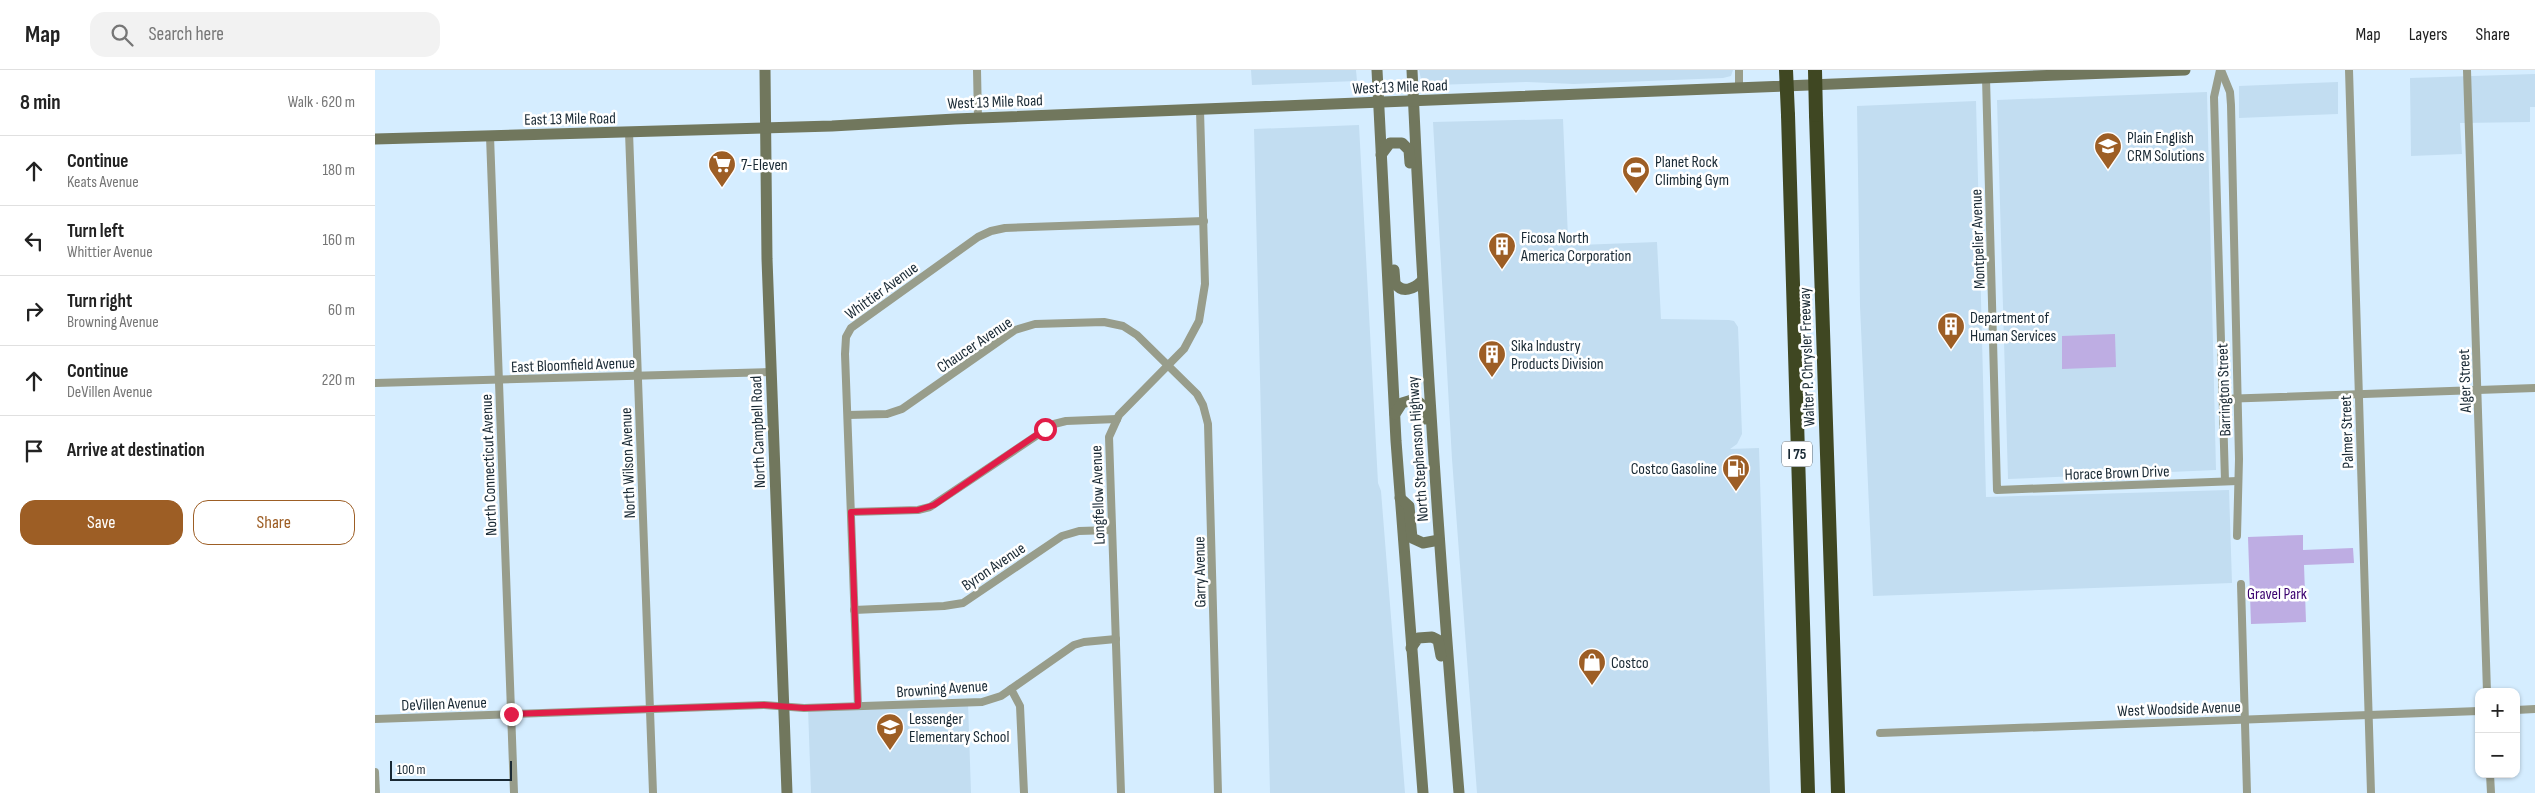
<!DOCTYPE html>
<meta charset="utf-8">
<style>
body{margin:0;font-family:"Sofia Sans Condensed",sans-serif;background:#f2f2f2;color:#222}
.controls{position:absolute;right:15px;bottom:15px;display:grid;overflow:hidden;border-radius:10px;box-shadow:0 1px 4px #0004}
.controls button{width:45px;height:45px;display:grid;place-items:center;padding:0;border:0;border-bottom:1px solid #e0e0e0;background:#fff;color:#222;font:25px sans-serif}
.scale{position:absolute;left:15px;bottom:12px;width:122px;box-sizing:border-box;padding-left:5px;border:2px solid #192934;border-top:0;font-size:14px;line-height:18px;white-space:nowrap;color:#192934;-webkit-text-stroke:4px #fff;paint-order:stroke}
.stop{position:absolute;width:15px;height:15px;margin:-11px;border:4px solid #e11d48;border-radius:50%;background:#fff}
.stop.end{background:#e11d48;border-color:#fff;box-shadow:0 1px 5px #0008}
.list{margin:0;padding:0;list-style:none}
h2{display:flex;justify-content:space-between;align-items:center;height:65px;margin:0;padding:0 20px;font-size:21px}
h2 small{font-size:16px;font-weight:400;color:#767676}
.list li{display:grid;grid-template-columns:32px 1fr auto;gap:15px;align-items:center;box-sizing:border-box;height:70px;padding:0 20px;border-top:1px solid #e0e0e0}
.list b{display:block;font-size:19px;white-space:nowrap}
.list p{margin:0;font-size:16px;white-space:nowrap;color:#767676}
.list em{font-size:16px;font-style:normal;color:#767676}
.actions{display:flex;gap:10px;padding:15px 20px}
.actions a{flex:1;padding:11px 0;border:1px solid #9d5e25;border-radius:15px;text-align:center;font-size:18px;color:#9d5e25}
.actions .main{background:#9d5e25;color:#fff}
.icon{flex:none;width:28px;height:28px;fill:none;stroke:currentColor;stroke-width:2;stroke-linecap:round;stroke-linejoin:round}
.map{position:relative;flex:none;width:2160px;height:723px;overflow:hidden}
header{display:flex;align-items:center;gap:30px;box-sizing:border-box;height:70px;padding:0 25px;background:#fff;border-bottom:1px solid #e0e0e0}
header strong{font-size:24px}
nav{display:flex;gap:28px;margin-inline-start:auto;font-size:18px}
.search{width:350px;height:45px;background:#f2f2f2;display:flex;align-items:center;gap:12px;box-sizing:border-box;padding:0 18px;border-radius:15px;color:#767676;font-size:19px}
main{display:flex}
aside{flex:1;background:#fff}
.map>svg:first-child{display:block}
.built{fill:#c2ddf1}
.green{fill:#beade3}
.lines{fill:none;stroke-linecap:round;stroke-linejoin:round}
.street{stroke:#989d8b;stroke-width:8}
.secondary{stroke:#71775d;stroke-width:11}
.highway{stroke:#3f4722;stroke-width:14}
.highway-bridge{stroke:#3f4722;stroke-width:14}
.route{stroke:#e11d48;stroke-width:6}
.labels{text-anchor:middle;stroke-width:5;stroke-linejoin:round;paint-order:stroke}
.shield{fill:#fff;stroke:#5e6971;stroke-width:1}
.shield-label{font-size:15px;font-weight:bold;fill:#192934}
.street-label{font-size:16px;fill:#192934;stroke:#fff}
.poi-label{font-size:16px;fill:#192934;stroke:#fff;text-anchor:start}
.park-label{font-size:16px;fill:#3c0370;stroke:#fff}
</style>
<header>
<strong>Map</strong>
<div class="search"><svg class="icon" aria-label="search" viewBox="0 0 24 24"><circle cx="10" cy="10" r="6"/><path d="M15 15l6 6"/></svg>Search here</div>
<nav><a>Map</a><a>Layers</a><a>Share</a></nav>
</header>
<main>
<aside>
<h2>8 min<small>Walk · 620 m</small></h2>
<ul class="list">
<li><svg class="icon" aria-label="ahead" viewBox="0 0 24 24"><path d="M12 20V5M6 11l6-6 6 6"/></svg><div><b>Continue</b><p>Keats Avenue</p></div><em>180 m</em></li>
<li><svg class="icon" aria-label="left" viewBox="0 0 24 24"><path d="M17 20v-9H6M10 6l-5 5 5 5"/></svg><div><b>Turn left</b><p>Whittier Avenue</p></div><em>160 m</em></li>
<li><svg class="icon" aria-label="right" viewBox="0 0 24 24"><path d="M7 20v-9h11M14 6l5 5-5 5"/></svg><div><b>Turn right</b><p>Browning Avenue</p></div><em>60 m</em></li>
<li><svg class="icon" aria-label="ahead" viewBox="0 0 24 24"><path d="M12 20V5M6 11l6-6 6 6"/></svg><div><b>Continue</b><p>DeVillen Avenue</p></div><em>220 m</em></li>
<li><svg class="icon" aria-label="arrive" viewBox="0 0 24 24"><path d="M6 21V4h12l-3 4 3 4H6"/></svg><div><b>Arrive at destination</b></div></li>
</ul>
<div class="actions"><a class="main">Save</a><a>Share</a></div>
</aside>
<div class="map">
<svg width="2160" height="723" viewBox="0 0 2160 723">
<rect width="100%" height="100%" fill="#d5edff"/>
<g class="built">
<path d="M 876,0 L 981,0 L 982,11 L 877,15 Z"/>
<path d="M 1044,0 L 1358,0 L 1356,6 L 1348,8 L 1199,14 L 1152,12 L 1060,15 L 1046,9 Z"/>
<path d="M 2160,4 L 2160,37 L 2155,37 L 2155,52 L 2085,53 L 2087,84 L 2036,86 L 2035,8 Z"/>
<path d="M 1963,12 L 1963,44 L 1864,48 L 1864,16 Z"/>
<path d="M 1832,22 L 1841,400 L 1633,409 L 1622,30 Z"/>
<path d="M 1601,31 L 1611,427 L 1854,420 L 1857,513 L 1498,526 L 1485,236 L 1482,36 Z"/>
<path d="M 1188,49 L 1193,168 L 1201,168 L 1204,175 L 1282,172 L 1286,249 L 1354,250 L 1359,251 L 1363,257 L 1367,364 L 1362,374 L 1355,379 L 1384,378 L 1395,723 L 1102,723 L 1077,389 L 1058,52 Z"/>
<path d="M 984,55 L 1003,413 L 1006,421 L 1030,723 L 895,723 L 879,59 Z"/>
<path d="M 593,632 L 596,723 L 436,723 L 433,638 Z"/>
</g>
<g class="green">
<path d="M 1740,264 L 1741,297 L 1687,299 L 1687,266 Z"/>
<path d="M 1928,465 L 1928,480 L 1978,478 L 1979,493 L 1929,495 L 1931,552 L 1876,554 L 1873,467 Z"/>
</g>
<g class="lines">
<g class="street">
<path d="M 602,0 L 603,48"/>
<path d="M 1364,0 L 1364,18"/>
<path d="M 1845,0 L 1839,27 L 1850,411"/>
<path d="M 1846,0 L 1855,22 L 1856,35 L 1864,389 L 1862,466"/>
<path d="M 1974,0 L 1996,723"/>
<path d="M 2092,0 L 2112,622"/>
<path d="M 1611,8 L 1622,420 L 1863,411"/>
<path d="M 254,62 L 278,723"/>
<path d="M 115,66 L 139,723"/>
<path d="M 0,313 L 396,302"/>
<path d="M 1846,329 L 2160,318"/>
<path d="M 473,345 L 512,344 L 527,339 L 640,260 L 660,254 L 729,252 L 748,256 L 762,265 L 822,324 L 828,335 L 833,354 L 843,723"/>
<path d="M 476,442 L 543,440 L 555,437 L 679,354 L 691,351 L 742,349"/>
<path d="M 1866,514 L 1872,723"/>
<path d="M 479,540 L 569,536 L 588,533 L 687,466 L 704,461 L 736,460"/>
<path d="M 636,619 L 645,636 L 649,723"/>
<path d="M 483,636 L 470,284 L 471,267 L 476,258 L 603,167 L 616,161 L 630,158 L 829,151"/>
<path d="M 2141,640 L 2160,639"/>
<path d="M 0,649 L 389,635 L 429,638 L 607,632 L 626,626 L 699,575 L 709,572 L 741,569"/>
<path d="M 1505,663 L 2104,641"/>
<path d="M 0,702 L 1,723"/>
<path d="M 2115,704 L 2116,723"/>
<path d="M 746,723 L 734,367 L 744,345 L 809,279 L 824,251 L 830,214 L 825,40"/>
</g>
<g class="secondary">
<path d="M 390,0 L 392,189 L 412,723"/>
<path d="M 1002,0 L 1021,371 L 1048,723"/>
<path d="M 1037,0 C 1048,241 1064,482 1084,723"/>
<path d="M 0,69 L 457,56 L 580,49 L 1810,0"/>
<path d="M 1006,85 L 1015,73 L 1027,73 L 1034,80 L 1035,93"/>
<path d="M 1019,200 L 1020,213 C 1027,224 1039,219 1047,211"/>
<path d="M 1020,344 L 1027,333 L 1040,329 L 1046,334 L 1050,349"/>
<path d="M 1025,428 L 1034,436 L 1037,468 L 1048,473 L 1064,470"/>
<path d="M 1036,578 L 1043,568 L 1057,567 L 1063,570 L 1066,586"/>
</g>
<g class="highway">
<path d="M 1413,45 L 1433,723"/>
<path d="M 1441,45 L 1463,723"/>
</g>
<g class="highway-bridge">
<path d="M 1411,0 L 1413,45"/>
<path d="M 1440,0 L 1441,45"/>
</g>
</g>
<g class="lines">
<path class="route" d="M 136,644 L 389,635 L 429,638 L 483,636 L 476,442 L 543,440 L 559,435 L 670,359"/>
</g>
<defs>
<g id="school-pin" transform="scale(1.4375)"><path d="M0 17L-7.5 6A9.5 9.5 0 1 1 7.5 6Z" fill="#9d5e25" stroke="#fff"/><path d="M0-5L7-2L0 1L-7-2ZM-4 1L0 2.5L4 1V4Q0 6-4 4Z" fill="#fff"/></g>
<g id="supermarket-pin" transform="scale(1.4375)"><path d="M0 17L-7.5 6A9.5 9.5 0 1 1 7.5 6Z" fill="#9d5e25" stroke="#fff"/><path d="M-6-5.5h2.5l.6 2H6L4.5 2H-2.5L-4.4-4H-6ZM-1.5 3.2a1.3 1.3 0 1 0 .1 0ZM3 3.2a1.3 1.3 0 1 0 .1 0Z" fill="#fff"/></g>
<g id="stadium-pin" transform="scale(1.4375)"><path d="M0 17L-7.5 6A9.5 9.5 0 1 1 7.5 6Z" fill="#9d5e25" stroke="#fff"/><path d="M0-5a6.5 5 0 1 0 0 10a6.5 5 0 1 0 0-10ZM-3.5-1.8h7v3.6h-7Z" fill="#fff"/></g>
<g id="building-pin" transform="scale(1.4375)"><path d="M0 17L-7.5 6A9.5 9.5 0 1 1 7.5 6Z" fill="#9d5e25" stroke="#fff"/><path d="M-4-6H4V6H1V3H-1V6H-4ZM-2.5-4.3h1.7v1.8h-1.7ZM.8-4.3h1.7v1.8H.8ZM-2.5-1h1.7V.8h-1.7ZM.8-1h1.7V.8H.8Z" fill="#fff"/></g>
<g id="fuel-pin" transform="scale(1.4375)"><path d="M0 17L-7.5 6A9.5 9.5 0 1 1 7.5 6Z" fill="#9d5e25" stroke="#fff"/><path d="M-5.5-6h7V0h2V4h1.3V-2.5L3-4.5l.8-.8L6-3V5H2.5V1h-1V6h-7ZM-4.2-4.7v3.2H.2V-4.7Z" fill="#fff"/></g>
<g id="shop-pin" transform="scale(1.4375)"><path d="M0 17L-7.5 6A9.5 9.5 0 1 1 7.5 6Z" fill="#9d5e25" stroke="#fff"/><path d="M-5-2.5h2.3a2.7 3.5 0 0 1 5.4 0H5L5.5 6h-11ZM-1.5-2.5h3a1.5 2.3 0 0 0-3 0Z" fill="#fff"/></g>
</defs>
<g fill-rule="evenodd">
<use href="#school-pin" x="1733" y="76"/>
<use href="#supermarket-pin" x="347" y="94"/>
<use href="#stadium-pin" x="1261" y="100"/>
<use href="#building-pin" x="1127" y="176"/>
<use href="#building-pin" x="1576" y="256"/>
<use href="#building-pin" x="1117" y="284"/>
<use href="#fuel-pin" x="1361" y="398"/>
<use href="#shop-pin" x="1217" y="592"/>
<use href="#school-pin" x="515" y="657"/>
</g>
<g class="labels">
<rect class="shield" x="1407" y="371.5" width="30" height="25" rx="4"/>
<g class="shield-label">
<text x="1422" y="389">I 75</text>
</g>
<g class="street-label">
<text transform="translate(1025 16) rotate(-2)" y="6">West 13 Mile Road</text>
<text transform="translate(620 31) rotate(-2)" y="6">West 13 Mile Road</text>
<text transform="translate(195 48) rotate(-1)" y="6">East 13 Mile Road</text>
<text transform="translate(1602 169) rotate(-92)" y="6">Montpelier Avenue</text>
<text transform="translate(506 220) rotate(-36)" y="6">Whittier Avenue</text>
<text transform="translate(599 274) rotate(-34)" y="6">Chaucer Avenue</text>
<text transform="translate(1431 287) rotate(-92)" y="6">Walter P. Chrysler Freeway</text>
<text transform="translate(198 294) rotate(-2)" y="6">East Bloomfield Avenue</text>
<text transform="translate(2089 311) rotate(-92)" y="6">Alger Street</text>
<text transform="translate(1848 320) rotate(-92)" y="6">Barrington Street</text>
<text transform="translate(382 362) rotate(-92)" y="6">North Campbell Road</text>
<text transform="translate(1971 362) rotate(-92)" y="6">Palmer Street</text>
<text transform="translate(1042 379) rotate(-94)" y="6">North Stephenson Highway</text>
<text transform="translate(252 393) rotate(-92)" y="6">North Wilson Avenue</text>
<text transform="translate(113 395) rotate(-92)" y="6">North Connecticut Avenue</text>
<text transform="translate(1742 402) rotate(-2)" y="6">Horace Brown Drive</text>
<text transform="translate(722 425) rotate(-92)" y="6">Longfellow Avenue</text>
<text transform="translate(618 496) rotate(-34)" y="6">Byron Avenue</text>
<text transform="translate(824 502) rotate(-91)" y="6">Garry Avenue</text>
<text transform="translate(567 618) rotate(-4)" y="6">Browning Avenue</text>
<text transform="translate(69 633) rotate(-2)" y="6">DeVillen Avenue</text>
<text transform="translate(1804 638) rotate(-2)" y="6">West Woodside Avenue</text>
</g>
<g class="poi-label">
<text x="1752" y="73">Plain English<tspan x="1752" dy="18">CRM Solutions</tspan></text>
<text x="1280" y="97">Planet Rock<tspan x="1280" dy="18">Climbing Gym</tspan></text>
<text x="366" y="100">7-Eleven</text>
<text x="1146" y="173">Ficosa North<tspan x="1146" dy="18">America Corporation</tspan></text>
<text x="1595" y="253">Department of<tspan x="1595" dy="18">Human Services</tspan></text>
<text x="1136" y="281">Sika Industry<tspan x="1136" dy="18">Products Division</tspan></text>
<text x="1342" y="404" text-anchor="end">Costco Gasoline</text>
<text x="1236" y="598">Costco</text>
<text x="534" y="654">Lessenger<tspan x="534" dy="18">Elementary School</tspan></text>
</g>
<g class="park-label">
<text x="1902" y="529">Gravel Park</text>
</g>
</g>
</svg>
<div class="controls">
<button>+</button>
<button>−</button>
</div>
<div class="scale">100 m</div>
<div class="stop" style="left:670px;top:359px"></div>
<div class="stop end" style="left:136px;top:644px"></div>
</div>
</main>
